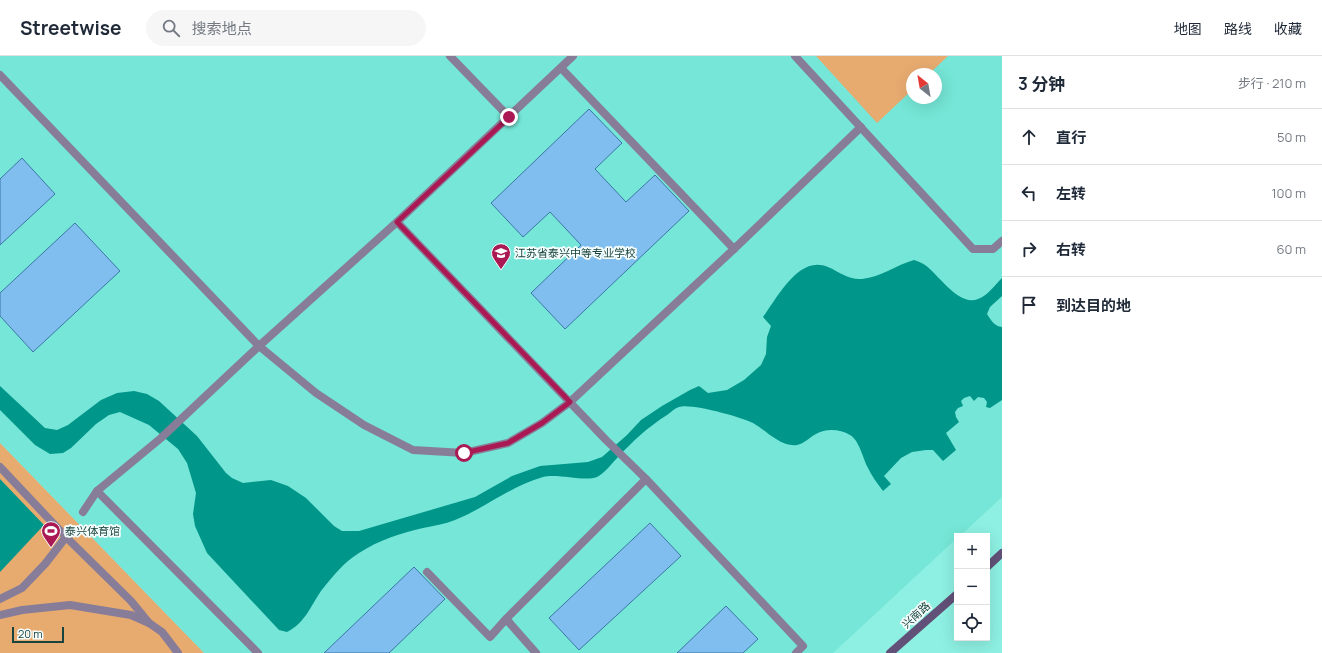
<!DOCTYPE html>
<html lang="zh">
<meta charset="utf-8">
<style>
body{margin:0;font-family:Manrope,"Noto Sans SC",sans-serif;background:#f6f6f7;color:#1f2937}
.controls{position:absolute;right:12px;bottom:12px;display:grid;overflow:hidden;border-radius:0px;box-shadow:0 4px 16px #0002}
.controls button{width:36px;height:36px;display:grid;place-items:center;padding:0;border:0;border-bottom:1px solid #e0e1e3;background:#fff;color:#1f2937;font:20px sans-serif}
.compass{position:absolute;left:906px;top:12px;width:36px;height:36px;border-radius:50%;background:#fff;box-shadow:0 4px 16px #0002;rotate:329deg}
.scale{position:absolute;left:12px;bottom:10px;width:52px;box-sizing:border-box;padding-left:4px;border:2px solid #19433e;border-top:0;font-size:11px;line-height:14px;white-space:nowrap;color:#19433e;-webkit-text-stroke:3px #f6fefd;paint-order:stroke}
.stop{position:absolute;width:12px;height:12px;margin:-9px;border:3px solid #aa1953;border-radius:50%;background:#fff}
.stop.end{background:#aa1953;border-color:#fff;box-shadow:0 1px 4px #0008}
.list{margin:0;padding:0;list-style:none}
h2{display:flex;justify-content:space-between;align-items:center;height:52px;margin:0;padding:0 16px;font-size:17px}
h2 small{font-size:13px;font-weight:400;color:#747a83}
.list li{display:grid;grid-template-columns:26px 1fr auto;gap:12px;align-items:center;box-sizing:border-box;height:56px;padding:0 16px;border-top:1px solid #e0e1e3}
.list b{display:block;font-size:15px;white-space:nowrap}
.list em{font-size:13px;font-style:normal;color:#747a83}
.icon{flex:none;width:22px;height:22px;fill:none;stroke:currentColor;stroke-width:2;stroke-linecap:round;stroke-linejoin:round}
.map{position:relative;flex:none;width:1002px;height:597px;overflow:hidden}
header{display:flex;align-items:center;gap:24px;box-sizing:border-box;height:56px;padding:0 20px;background:#fff;border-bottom:1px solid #e0e1e3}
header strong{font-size:19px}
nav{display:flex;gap:22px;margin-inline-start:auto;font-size:14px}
.search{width:280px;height:36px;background:#f6f6f7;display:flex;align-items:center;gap:10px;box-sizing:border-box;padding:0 14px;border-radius:22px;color:#747a83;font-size:15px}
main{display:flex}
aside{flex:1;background:#fff}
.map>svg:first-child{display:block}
.built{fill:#75e6d7;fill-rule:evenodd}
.green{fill:#e7ab70}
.water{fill:#00978a}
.building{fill:#80bef0;stroke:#3b77a5}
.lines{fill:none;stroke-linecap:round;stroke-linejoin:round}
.lane{stroke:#887d98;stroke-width:8}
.secondary{stroke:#615077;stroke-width:8}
.route{stroke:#aa1953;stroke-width:5}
.labels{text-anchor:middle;stroke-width:3.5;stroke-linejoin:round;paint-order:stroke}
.poi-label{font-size:11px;fill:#19433e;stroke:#f6fefd;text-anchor:start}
.street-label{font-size:11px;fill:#19433e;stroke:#f6fefd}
</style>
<header>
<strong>Streetwise</strong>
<div class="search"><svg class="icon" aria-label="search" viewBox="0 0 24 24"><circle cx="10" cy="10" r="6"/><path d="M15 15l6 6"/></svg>搜索地点</div>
<nav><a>地图</a><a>路线</a><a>收藏</a></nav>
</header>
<main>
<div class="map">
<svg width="1002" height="597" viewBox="0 0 1002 597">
<rect width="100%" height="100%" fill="#8df0e2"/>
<path class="built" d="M 0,0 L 1002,0 L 1002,441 L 960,480 L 957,480 L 957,482 L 833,597 L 204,597 L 0,387 ZM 912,18 L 936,18 L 936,42 L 912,42 Z"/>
<g class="green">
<path d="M 816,0 L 948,0 L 929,18 L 912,18 L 912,34 L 877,67 Z"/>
<path d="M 0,387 L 204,597 L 0,597 Z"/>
</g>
<g class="water">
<path d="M 914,204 C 918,205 922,207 925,209 C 939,219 959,251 978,243 C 987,240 995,229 1002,222 L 1002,240 L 990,251 L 987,258 C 991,264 994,270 1002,271 L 1002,344 L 990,352 L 986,351 L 987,346 L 984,342 L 978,341 L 974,345 L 970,340 L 964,342 L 961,345 L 963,350 L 958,352 L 955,356 L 956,361 L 959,366 L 946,377 L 956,394 L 943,405 L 933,394 L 926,394 L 912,396 L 901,402 L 884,420 L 891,428 L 883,435 C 877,427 871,419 867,410 C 863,402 859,384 850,379 C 840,373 826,372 816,378 C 810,381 804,388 797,389 C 780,391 767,375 753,367 C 741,361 691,347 679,351 C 675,352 671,356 667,359 C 648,371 633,385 618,401 C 612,407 605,417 597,421 C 584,426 558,417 543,421 C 511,430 485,452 455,464 C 445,468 433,470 423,472 C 401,477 379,484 359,497 C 344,506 332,521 321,535 C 310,551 305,567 287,576 L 279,574 L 207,497 L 195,470 L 193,458 L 196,437 L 187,407 L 178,393 L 149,369 L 120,356 L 109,359 L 96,368 L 71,392 L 63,397 L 50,398 L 35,389 L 0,354 L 0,330 L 45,372 L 57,374 L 68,369 L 101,344 L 117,337 L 134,335 L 147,338 L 159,345 L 197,380 L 226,417 L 232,422 L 243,427 L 271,424 L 288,430 L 306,442 L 334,470 L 342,475 L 359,475 L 475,441 L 512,420 L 540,410 L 588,406 L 602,401 L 627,379 L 641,364 L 662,350 L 690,334 L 699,330 L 708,337 L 727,334 L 744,324 L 761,309 L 766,298 L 767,281 L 771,270 L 763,261 C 777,242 799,198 828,211 C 840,216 848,224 862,223 C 881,221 896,209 914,204 Z"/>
<path d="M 0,423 L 44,469 L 0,516 Z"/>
</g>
<g class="building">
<path d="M 589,53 L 622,87 L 595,113 L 626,146 L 655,119 L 689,155 L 565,273 L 531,237 L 581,189 L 550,156 L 523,181 L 491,147 Z"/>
<path d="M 22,102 L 55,138 L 0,189 L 0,123 Z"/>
<path d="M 75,167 L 120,215 L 33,296 L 0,260 L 0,237 Z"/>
<path d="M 650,467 L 681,500 L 579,594 L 549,562 Z"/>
<path d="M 414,511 L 445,543 L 389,597 L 324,597 Z"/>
<path d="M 726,550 L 758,583 L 743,597 L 677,597 Z"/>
</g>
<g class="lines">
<g class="lane">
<path d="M 450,0 L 509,61"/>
<path d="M 795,0 L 973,193 L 993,193 L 1002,185"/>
<path d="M 561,12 L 734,193"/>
<path d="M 0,19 L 259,290 L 316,337 L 364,369 L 413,394 L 464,397 L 508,387 L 542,367 L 570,346 L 734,193 L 861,71"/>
<path d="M 397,166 L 606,384 L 646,423 L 803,590 L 796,597"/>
<path d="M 0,411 L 66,481 L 131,545 L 149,567"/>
<path d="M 97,435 L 258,597"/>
<path d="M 83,456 L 97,435 L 161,382 L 259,290 L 397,166 L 573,0"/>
<path d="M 427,516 L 490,581 L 506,563 L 509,566"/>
<path d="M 0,543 L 22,532 L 45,508 L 66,481"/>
<path d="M 0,559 L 22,554 L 70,549 L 131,559 L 149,567 L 162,576 L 178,597"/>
<path d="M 536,597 L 506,563 L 646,423"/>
</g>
<g class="secondary">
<path d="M 987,511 L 1002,497"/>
<path d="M 890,597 L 957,538"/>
</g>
</g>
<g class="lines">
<path class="route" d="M 464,397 L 508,387 L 542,367 L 570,346 L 397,166 L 509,61"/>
</g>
<defs>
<g id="school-pin" transform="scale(1)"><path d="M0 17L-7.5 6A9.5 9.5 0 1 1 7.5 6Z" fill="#aa1953" stroke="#f6fefd"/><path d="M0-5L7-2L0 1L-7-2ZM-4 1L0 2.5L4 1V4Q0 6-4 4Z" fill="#fff"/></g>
<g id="stadium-pin" transform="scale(1)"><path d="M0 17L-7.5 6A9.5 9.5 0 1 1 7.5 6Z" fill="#aa1953" stroke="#f6fefd"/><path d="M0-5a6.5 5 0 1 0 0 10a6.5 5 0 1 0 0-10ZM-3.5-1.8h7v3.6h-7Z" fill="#fff"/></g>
</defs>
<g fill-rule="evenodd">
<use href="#school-pin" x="501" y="197"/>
<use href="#stadium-pin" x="51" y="475"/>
</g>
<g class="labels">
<g class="poi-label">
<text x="515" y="201">江苏省泰兴中等专业学校</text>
<text x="65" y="479">泰兴体育馆</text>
</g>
<g class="street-label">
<text transform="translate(916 559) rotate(-42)" y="4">兴南路</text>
</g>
</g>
</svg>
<div class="controls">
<button>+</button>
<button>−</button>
<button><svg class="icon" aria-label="locate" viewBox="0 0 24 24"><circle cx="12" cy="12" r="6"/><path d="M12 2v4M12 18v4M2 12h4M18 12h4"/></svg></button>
</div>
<svg class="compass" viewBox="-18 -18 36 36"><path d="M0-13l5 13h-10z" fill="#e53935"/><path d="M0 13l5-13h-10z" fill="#747a83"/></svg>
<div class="scale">20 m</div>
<div class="stop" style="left:464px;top:397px"></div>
<div class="stop end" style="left:509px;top:61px"></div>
</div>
<aside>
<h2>3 分钟<small>步行 · 210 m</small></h2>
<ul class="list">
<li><svg class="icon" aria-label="ahead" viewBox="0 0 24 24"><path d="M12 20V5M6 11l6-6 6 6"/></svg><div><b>直行</b></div><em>50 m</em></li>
<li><svg class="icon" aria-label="left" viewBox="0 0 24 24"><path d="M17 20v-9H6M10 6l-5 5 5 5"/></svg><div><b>左转</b></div><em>100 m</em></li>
<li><svg class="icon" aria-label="right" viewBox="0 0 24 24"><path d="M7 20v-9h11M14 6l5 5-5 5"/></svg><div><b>右转</b></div><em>60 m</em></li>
<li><svg class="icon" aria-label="arrive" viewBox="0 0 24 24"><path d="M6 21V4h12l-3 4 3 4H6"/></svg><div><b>到达目的地</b></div></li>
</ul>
</aside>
</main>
